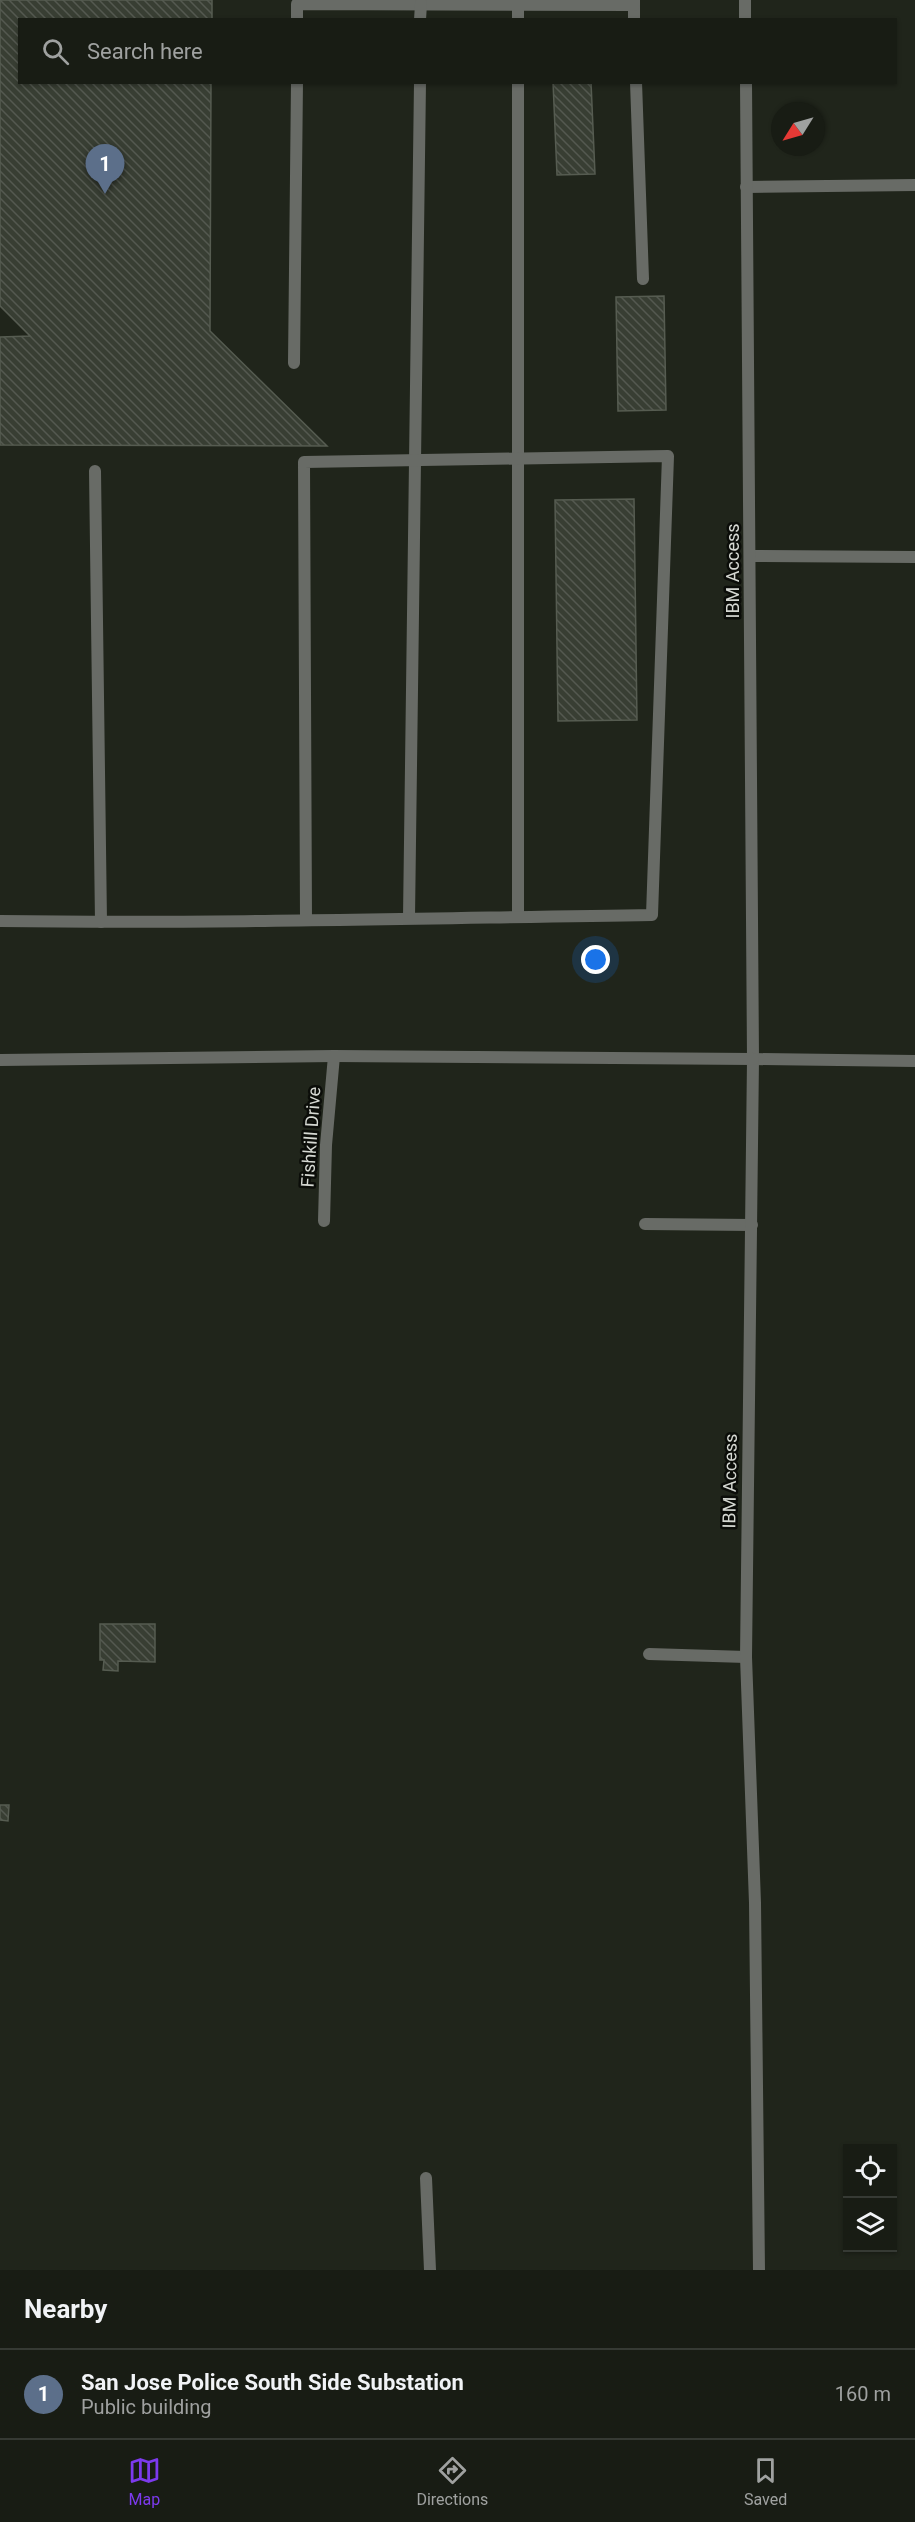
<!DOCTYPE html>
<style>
body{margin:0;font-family:Roboto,sans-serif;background:#252922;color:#f1f3f6}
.controls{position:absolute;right:18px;bottom:18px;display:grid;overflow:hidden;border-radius:0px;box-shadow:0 2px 4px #0004}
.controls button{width:54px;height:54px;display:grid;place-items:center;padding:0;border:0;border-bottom:2px solid #363a34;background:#181c14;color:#f1f3f6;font:30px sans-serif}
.compass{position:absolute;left:771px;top:102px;width:54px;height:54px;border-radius:50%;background:#181c14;box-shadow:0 2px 4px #0004;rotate:233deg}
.you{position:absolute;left:596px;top:960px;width:21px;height:21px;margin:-15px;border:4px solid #fff;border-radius:50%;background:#1a73e8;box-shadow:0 0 0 9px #1a73e833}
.badge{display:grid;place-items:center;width:39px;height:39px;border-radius:50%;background:#7c3aed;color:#fff;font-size:20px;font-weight:700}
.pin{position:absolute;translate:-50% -50px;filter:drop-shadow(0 2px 3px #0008)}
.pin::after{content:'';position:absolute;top:32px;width:21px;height:18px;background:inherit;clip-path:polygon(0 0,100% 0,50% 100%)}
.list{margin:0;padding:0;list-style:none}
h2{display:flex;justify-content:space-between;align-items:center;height:78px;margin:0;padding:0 24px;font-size:26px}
h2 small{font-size:20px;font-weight:400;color:#9fa1a0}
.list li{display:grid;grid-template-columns:39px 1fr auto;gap:18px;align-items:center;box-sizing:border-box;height:90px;padding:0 24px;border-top:2px solid #363a34}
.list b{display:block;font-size:22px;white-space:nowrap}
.list p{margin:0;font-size:20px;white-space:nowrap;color:#9fa1a0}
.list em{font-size:20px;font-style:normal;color:#9fa1a0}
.icon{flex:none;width:33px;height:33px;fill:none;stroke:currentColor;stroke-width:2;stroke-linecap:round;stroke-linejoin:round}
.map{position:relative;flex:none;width:915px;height:2270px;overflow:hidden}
.search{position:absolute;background:#181c14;box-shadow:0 2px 4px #0004;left:18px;right:18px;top:18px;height:66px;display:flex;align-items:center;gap:15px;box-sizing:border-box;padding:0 21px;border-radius:0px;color:#9fa1a0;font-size:22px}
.sheet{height:168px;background:#181c14}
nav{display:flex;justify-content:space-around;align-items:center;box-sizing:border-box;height:84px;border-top:2px solid #363a34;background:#181c14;font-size:16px;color:#9fa1a0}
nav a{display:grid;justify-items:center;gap:3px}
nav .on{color:#7c3aed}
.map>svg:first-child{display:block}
.building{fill:url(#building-back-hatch);stroke:#565c51;stroke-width:1.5}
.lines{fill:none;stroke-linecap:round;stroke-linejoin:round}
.service{stroke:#686b66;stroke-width:12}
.tertiary{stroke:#686b66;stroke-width:12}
.labels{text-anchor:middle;stroke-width:5;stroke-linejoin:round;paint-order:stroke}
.street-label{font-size:18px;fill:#d5d8d2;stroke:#0b0d09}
</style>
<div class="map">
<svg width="915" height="2270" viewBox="0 0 915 2270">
<defs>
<pattern id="building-back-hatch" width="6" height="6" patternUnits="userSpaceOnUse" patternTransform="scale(1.5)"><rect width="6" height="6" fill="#383e33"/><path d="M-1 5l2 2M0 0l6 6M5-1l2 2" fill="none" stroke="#545950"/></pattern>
</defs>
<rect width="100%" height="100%" fill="#20251b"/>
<g class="building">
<path d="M 0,0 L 212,0 L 212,20 L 20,20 L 20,82 L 211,82 L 210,331 L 327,446 L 0,445 L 0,337 L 30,336 L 0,306 Z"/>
<path d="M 553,82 L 591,82 L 595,174 L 557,175 Z"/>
<path d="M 664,296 L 666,410 L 618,411 L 616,297 Z"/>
<path d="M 634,499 L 637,720 L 558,721 L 555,500 Z"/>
<path d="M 100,1624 L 155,1624 L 155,1662 L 118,1661 L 118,1671 L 103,1670 L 104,1660 L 100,1660 Z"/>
<path d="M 0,1805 L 9,1805 L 8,1821 L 0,1820 Z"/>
</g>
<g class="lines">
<g class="service">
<path d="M 634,5 L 634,20"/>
<path d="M 297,20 L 297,4 L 634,5 L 634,0"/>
<path d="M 420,20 L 421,4"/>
<path d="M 518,20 L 518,0"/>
<path d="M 518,82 L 518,917"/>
<path d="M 636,82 L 643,279"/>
<path d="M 746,187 L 915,185"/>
<path d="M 294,363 L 297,82"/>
<path d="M 95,471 L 101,922"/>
<path d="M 751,556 L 915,557"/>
<path d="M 409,918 L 420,82"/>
<path d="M 0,921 C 217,924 435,918 652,915 L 668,456 L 304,462 L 306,920"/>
<path d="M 753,1059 L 915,1061"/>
<path d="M 324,1221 L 326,1145 L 334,1056"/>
<path d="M 645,1224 L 752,1225"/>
<path d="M 649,1654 L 746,1657"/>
<path d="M 426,2178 L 430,2270"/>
</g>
<g class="tertiary">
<path d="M 745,0 L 745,20"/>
<path d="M 746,82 L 753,1059 L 746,1657 L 755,1903 L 759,2270"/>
<path d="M 0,1060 L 334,1056 L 753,1059"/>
</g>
</g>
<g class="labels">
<g class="street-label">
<text transform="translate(733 571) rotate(-90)" y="6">IBM Access</text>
<text transform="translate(311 1137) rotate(-86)" y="6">Fishkill Drive</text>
<text transform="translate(730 1481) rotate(-89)" y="6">IBM Access</text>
</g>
</g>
</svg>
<div class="controls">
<button><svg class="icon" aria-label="locate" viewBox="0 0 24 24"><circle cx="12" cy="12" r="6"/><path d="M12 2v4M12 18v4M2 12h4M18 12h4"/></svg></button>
<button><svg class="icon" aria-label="layers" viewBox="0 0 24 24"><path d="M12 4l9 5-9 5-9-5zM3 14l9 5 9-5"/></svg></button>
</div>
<svg class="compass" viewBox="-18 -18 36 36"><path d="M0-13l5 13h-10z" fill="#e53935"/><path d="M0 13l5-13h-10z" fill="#9fa1a0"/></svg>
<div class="you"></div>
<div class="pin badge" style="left:105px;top:194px;background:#5c6f8a">1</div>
<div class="search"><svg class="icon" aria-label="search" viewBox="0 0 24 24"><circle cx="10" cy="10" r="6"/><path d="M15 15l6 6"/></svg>Search here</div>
</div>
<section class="sheet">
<h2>Nearby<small></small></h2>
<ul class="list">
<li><span class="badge" style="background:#5c6f8a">1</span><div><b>San Jose Police South Side Substation</b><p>Public building</p></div><em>160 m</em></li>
</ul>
</section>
<nav>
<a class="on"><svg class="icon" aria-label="map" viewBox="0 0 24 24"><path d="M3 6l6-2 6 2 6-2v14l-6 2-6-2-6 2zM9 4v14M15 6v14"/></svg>Map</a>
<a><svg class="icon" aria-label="directions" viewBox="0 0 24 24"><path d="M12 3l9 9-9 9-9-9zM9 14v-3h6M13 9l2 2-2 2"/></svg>Directions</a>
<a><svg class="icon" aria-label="saved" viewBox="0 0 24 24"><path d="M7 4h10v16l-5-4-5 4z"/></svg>Saved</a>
</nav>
